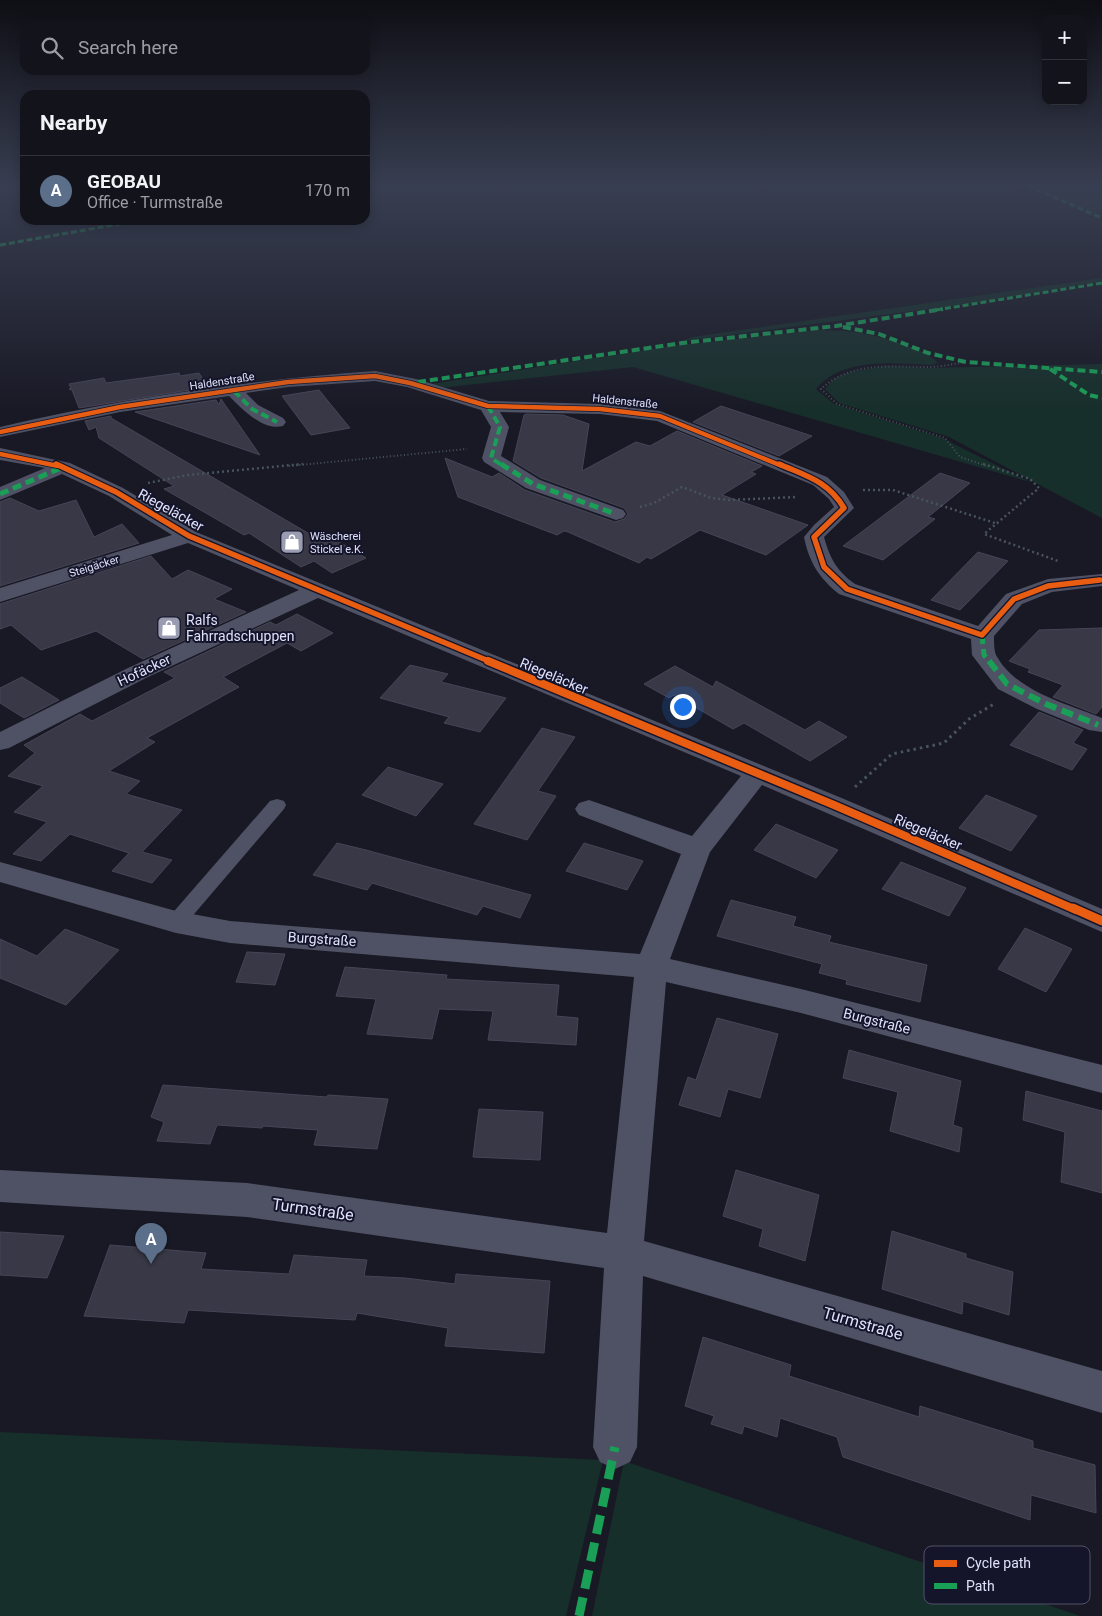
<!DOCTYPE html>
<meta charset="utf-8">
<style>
body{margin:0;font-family:Roboto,sans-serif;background:#1c1c25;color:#f1f3f6}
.controls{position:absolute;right:15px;top:15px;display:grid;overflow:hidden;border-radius:10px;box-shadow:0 2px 12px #0003}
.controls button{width:45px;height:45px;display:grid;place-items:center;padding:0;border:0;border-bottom:1px solid #32323b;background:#13131c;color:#f1f3f6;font:25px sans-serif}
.you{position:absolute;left:682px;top:706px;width:18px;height:18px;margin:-12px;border:4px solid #fff;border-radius:50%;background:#1a73e8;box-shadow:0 0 0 8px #1a73e833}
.badge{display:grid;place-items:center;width:32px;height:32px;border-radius:50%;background:#9a9cb1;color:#fff;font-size:16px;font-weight:700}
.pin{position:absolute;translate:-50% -41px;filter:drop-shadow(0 1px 2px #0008)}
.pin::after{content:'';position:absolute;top:26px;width:18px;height:15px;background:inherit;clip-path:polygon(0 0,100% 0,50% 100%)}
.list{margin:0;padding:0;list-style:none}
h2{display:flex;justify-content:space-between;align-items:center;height:65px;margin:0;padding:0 20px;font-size:21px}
h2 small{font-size:16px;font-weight:400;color:#9d9ea3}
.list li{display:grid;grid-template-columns:32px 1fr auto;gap:15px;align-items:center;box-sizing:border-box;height:70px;padding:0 20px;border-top:1px solid #32323b}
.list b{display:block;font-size:19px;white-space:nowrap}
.list p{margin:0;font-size:16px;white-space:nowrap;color:#9d9ea3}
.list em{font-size:16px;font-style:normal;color:#9d9ea3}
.icon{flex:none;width:28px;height:28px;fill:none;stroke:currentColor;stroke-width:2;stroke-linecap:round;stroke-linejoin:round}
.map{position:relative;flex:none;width:1102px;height:1616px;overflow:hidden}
.search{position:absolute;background:#13131c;box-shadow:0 2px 12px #0003;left:20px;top:20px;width:350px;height:55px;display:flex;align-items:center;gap:12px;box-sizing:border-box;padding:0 18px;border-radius:15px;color:#9d9ea3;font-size:19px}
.panel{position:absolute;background:#13131c;box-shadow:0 2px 12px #0003;left:20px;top:90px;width:350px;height:135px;border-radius:15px}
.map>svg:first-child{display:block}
.green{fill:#172f2b}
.building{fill:#383846;stroke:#454557}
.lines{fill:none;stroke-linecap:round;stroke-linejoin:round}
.path-far2{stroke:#47545c;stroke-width:2;stroke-dasharray:1 2.5;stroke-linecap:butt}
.path-far1{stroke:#47545c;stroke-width:2.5;stroke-dasharray:2 3;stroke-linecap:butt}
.path{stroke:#47545c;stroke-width:3;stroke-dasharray:2.5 4;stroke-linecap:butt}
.lane{fill:#4f5264;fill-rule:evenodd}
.street{fill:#4f5264;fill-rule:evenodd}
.quiet-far4{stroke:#1a9f57;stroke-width:3;stroke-dasharray:6 3;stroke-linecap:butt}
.quiet-far3{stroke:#1a9f57;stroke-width:4;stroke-dasharray:8 4;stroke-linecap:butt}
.quiet-far2{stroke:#1a9f57;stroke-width:5;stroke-dasharray:9 5;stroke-linecap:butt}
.quiet-far1{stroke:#1a9f57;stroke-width:6;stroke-dasharray:12 6;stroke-linecap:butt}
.quiet{stroke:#1a9f57;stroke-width:9;stroke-dasharray:19 9;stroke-linecap:butt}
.cycleway-far3-casing{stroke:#14142a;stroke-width:6}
.cycleway-far2-casing{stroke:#14142a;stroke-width:8}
.cycleway-far1-casing{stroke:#14142a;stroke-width:11}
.cycleway-casing{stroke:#14142a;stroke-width:12}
.cycleway-far3{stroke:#e95d12;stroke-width:4.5}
.cycleway-far2{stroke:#e95d12;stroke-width:5.5}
.cycleway-far1{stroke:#e95d12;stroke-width:8}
.cycleway{stroke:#e95d12;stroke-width:9}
.labels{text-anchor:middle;stroke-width:4;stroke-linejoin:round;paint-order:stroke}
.far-street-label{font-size:11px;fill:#dfe2fc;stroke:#14142a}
.far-poi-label{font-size:11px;fill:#dfe2fc;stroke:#14142a;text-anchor:start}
.street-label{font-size:14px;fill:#dfe2fc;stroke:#14142a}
.poi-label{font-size:14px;fill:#dfe2fc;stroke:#14142a;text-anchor:start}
.near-street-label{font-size:16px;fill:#dfe2fc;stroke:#14142a}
.key{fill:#14142a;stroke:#515269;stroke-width:1}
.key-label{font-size:14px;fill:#dfe2fc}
</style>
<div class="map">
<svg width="1102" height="1616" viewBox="0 0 1102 1616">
<rect width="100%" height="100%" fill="#191925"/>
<g class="green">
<path d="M 1032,186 L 1102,186 L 1102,212 L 1093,213 Z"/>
<path d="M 1102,278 L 1102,281 L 975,303 L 683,341 L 692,337 Z"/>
<path d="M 819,330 C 831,331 843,330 854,332 C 875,335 924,347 938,363 L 931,365 C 894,363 842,357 816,389 L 834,404 L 942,438 L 1030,482 L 633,367 L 439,388 L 431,384 L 672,346 Z"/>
<path d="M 1102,364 L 1102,518 L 949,437 L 839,403 L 825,389 L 834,379 L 850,372 L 887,366 L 929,368 Z"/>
<path d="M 0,1432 L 603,1460 L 566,1616 L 0,1616 Z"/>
<path d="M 624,1461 L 1080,1616 L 592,1616 Z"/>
</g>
<g class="building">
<path d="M 179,373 L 180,376 L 199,373 L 208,387 L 79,408 L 72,390 L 69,389 L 71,388 L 69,384 L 104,378 L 106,383 Z"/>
<path d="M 319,390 L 350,428 L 311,435 L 282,396 Z"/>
<path d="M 221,399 L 260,455 L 135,412 L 216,400 L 219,405 Z"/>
<path d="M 721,406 L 812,436 L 779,456 L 693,422 Z"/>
<path d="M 526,414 L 563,415 L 589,424 L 582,471 L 636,442 L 650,446 L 677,431 L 762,466 L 751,472 L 756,474 L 722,495 L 808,525 L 766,555 L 700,530 L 651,559 L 647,557 L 639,563 L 568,532 L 564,531 L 557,535 L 458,497 L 445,458 L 492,477 L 499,473 L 525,490 L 615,522 L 624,519 L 628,514 L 624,508 L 541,478 L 513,461 L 524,415 Z"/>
<path d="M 111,416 L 111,418 L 325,543 L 334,539 L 366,558 L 332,573 L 314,561 L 301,567 L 249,533 L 244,535 L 164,489 L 174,486 L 99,438 L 96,427 L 89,430 L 85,421 Z"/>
<path d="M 940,473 L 970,483 L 928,517 L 935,519 L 883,560 L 843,546 Z"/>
<path d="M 10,498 L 39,511 L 76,500 L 94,537 L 122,524 L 139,543 L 0,586 L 0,502 Z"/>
<path d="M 978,552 L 1008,561 L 960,610 L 931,600 Z"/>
<path d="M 151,556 L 172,579 L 188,570 L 232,589 L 214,599 L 246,612 L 143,659 L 96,631 L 41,650 L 11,625 L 0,629 L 0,604 Z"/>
<path d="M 297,614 L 333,633 L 301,651 L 287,643 L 223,677 L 239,687 L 147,738 L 155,742 L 109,771 L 140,781 L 126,794 L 182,810 L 142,852 L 172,860 L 152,883 L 112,871 L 129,853 L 70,834 L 41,861 L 13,854 L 47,822 L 14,812 L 43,786 L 8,776 L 35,753 L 24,745 L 80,714 L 92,721 L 175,678 L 164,672 L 270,622 L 276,625 Z"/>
<path d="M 1102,628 L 1102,707 L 1096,714 L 1053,697 L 1063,685 L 1028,672 L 1030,669 L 1009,661 L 1039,630 Z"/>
<path d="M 410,665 L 448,674 L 441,682 L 506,698 L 480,732 L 444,723 L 449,717 L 380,698 Z"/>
<path d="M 675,666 L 713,687 L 716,681 L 805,730 L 819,721 L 847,737 L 810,761 L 744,723 L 733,729 L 674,695 L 669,698 L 644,684 Z"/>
<path d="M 22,677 L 59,700 L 24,718 L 0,703 L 0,688 Z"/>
<path d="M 1039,712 L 1083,730 L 1073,743 L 1087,749 L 1072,770 L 1010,745 Z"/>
<path d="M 542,728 L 575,737 L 538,791 L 556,796 L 527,840 L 474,824 Z"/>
<path d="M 388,767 L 413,775 L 443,784 L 416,816 L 362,795 Z"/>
<path d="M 986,795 L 1037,816 L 1011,851 L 959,828 Z"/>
<path d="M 776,824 L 838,850 L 816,878 L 754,850 Z"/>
<path d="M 337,843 L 366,850 L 531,895 L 520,918 L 483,906 L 477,915 L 372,883 L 367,890 L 313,875 Z"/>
<path d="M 584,843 L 643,861 L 627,890 L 566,871 Z"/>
<path d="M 901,862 L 966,888 L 949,916 L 882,889 Z"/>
<path d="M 731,900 L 796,917 L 793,926 L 831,936 L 829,942 L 927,965 L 920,1002 L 846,984 L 847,980 L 819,973 L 822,964 L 717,936 Z"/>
<path d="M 1025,928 L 1072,949 L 1046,992 L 998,969 Z"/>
<path d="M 65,929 L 119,950 L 66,1005 L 0,978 L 0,939 L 37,956 Z"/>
<path d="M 247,952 L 285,954 L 275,985 L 236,982 Z"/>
<path d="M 345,967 L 447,975 L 446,979 L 559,985 L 556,1016 L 578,1018 L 576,1045 L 488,1040 L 493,1011 L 439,1009 L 432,1039 L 367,1034 L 376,999 L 336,996 Z"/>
<path d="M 717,1018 L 778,1034 L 760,1098 L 728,1089 L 720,1117 L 679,1105 L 688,1077 L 696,1080 Z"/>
<path d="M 849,1050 L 961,1081 L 953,1125 L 962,1128 L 959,1152 L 890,1131 L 898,1092 L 843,1078 Z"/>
<path d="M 163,1085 L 327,1097 L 328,1095 L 388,1099 L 377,1149 L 314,1145 L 318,1130 L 263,1126 L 262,1128 L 217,1125 L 210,1144 L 157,1141 L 164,1122 L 151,1117 Z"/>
<path d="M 1026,1091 L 1102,1111 L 1102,1193 L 1061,1182 L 1065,1132 L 1023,1120 Z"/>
<path d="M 479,1109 L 543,1112 L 540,1160 L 473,1157 Z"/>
<path d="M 736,1170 L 819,1195 L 805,1261 L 759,1246 L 763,1229 L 723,1216 Z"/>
<path d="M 892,1231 L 966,1254 L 966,1258 L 1013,1272 L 1009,1315 L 963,1301 L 962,1314 L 882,1289 Z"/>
<path d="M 0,1232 L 64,1236 L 47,1278 L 0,1275 Z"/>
<path d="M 110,1245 L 206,1253 L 201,1269 L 289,1274 L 294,1255 L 367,1260 L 364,1276 L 405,1278 L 455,1284 L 456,1274 L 550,1281 L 544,1353 L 445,1346 L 448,1328 L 357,1313 L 355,1320 L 188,1310 L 184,1323 L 84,1316 Z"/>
<path d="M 703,1337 L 791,1365 L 789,1376 L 919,1417 L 920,1406 L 1033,1441 L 1033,1448 L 1095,1465 L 1096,1513 L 1031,1495 L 1030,1520 L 843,1457 L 837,1437 L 780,1418 L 777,1437 L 744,1426 L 742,1434 L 711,1424 L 714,1416 L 685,1406 Z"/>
</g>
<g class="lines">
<g class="path-far2">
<path d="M 966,362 C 953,364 940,367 928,367 C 889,367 852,361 821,389 L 837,404 L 945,438 L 960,457 L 987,466"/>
<path d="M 289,466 L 467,449"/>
</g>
<g class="path-far1">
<path d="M 983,464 L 1030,479 L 1039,488 L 984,534 L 1058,561"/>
<path d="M 148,483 L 188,475 L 303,464"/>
<path d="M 863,490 L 893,490 L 998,524"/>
<path d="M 640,507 L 654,503 L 682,487 L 711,498 L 729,500 L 797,497"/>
</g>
<path class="path" d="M 855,787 L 892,754 L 944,743 L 969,719 L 994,704"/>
<path class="lane" d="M 277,799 L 284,801 L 286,805 L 284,809 L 183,927 L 176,929 L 169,927 L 166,922 L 169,917 L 270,801 Z"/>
<g class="street">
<path d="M 375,371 L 416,379 L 489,401 L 600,404 L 660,411 L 827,477 L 844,492 L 854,508 L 824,537 C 830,559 837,571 855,584 L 978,626 L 1006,594 L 1048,579 L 1102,574 L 1102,586 L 1052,592 L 1022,604 L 994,636 C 994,642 994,650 996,655 C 1015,691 1067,704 1102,718 L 1102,732 L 1089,730 L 1037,709 L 998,689 L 972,655 L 971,639 L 839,594 C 819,578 809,562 804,537 L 814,525 L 834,507 L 829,499 L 813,485 L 657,421 L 600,414 L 500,412 L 509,427 L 501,456 L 540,480 L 623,510 L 626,514 L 623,518 L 616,520 L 526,488 L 484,462 L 482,458 L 491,427 L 481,410 L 407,387 L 375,381 L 288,387 L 246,393 L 258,405 L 283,418 L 286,422 L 283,426 C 263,431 242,409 229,396 L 120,412 L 0,437 L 0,427 C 123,398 249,380 375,371 Z"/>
<path d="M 0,448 L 70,463 L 123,488 L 196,532 L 844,799 L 1102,909 L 1102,932 L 762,785 L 710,852 L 670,959 L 801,989 L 1102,1065 L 1102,1093 L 801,1013 L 666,982 L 644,1241 L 1102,1371 L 1102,1413 L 643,1276 L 637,1447 L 630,1462 L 615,1469 L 600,1462 L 593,1447 L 604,1268 L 247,1217 L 0,1202 L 0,1170 L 247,1183 L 607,1233 L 634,977 L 230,943 L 176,933 L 0,882 L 0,862 L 176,911 L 230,921 L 640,954 L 681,854 L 579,815 L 575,809 L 579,803 L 589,800 L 692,836 L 741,776 L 318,598 L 146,678 L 9,748 L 0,750 L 0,732 L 128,668 L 299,590 L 188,543 L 0,602 L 0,588 L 172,535 L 109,496 L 62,474 L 0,500 L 0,487 L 45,468 L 0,460 Z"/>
</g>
<g class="quiet-far4">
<path d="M 1028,186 L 1102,218"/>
<path d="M 0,245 L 142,220"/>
<path d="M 936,310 L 1102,283"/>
</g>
<g class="quiet-far3">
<path d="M 843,327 L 879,334 L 928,353 L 966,362 L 1102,372"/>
<path d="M 1050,369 L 1089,395 L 1102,398"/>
<path d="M 418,382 L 682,343 L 836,326 L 943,309"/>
<path d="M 234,391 L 252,409 L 277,422"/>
<path d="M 488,406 L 500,427 L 491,458 L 503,466"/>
</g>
<g class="quiet-far2">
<path d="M 501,464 L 533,484 L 616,514"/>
<path d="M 0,494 L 63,467"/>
<path d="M 982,635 L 984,655 L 990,662"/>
</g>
<path class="quiet-far1" d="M 989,661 L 1007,684 L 1046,704 L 1098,725"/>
<path class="quiet" d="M 579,1616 L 615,1447"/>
<g class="cycleway-far3-casing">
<g id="cycleway-far3">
<path d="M 0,432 L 120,407 L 288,382 L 375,376 L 410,383 L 488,406 L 600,409 L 660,416 L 782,466"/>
<path d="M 0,454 L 58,466"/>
</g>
</g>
<g class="cycleway-far2-casing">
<g id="cycleway-far2">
<path d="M 56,464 L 116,492 L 189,536 L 491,662"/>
<path d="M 779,464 C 806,476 828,481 844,508 L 814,537 L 824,567 L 847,589 L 982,635 L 1014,599 L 1048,586 L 1100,580"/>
</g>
</g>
<g class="cycleway-far1-casing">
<path id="cycleway-far1" d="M 488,661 L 834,805 L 1076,910"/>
</g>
<g class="cycleway-casing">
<path id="cycleway" d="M 1073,908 L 1102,921"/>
</g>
<use href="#cycleway-far3" class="cycleway-far3"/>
<use href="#cycleway-far2" class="cycleway-far2"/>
<use href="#cycleway-far1" class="cycleway-far1"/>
<use href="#cycleway" class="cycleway"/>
</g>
<linearGradient id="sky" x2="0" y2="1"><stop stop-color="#0e0e14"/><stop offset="0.45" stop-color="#383e51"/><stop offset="1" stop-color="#383e51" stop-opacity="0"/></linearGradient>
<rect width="1102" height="412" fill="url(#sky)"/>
<defs>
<g id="shop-square" transform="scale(1.25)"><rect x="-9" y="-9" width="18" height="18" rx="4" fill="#9a9cb1" stroke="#14142a"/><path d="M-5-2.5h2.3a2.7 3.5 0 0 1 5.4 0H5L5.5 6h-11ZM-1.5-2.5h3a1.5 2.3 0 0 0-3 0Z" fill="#fff"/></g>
</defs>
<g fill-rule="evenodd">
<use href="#shop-square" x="292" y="542"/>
<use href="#shop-square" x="169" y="628"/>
</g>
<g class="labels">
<g class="far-street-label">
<text transform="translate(222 381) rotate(-9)" y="4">Haldenstraße</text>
<text transform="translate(625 401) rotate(6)" y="4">Haldenstraße</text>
<text transform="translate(94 566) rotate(-17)" y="4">Steigäcker</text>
</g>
<g class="far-poi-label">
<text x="310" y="540">Wäscherei<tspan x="310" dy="13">Stickel e.K.</tspan></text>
</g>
<g class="street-label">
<text transform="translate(171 510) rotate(29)" y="5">Riegeläcker</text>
<text transform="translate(144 670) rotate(-25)" y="5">Hofäcker</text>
<text transform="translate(554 676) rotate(23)" y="5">Riegeläcker</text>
<text transform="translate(928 832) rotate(23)" y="5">Riegeläcker</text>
<text transform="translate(322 939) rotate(4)" y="5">Burgstraße</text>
<text transform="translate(877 1021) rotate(14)" y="5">Burgstraße</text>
</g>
<g class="poi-label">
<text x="186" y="625">Ralfs<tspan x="186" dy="16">Fahrradschuppen</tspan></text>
</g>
<g class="near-street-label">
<text transform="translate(313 1209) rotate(8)" y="6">Turmstraße</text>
<text transform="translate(863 1323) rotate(16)" y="6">Turmstraße</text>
</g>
</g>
<rect x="924" y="1546" width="166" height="58" rx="8" class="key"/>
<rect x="934" y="1560" width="23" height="7" fill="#e95d12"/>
<rect x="934" y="1583" width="23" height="6" fill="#1a9f57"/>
<g class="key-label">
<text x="966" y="1568">Cycle path</text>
<text x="966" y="1591">Path</text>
</g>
</svg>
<div class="controls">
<button>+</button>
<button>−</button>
</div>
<div class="you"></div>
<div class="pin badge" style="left:151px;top:1264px;background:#5c6f8a">A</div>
<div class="search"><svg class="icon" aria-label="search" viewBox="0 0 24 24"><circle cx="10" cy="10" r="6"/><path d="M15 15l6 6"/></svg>Search here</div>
<section class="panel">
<h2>Nearby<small></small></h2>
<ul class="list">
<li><span class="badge" style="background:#5c6f8a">A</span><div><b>GEOBAU</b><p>Office · Turmstraße</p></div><em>170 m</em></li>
</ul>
</section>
</div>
